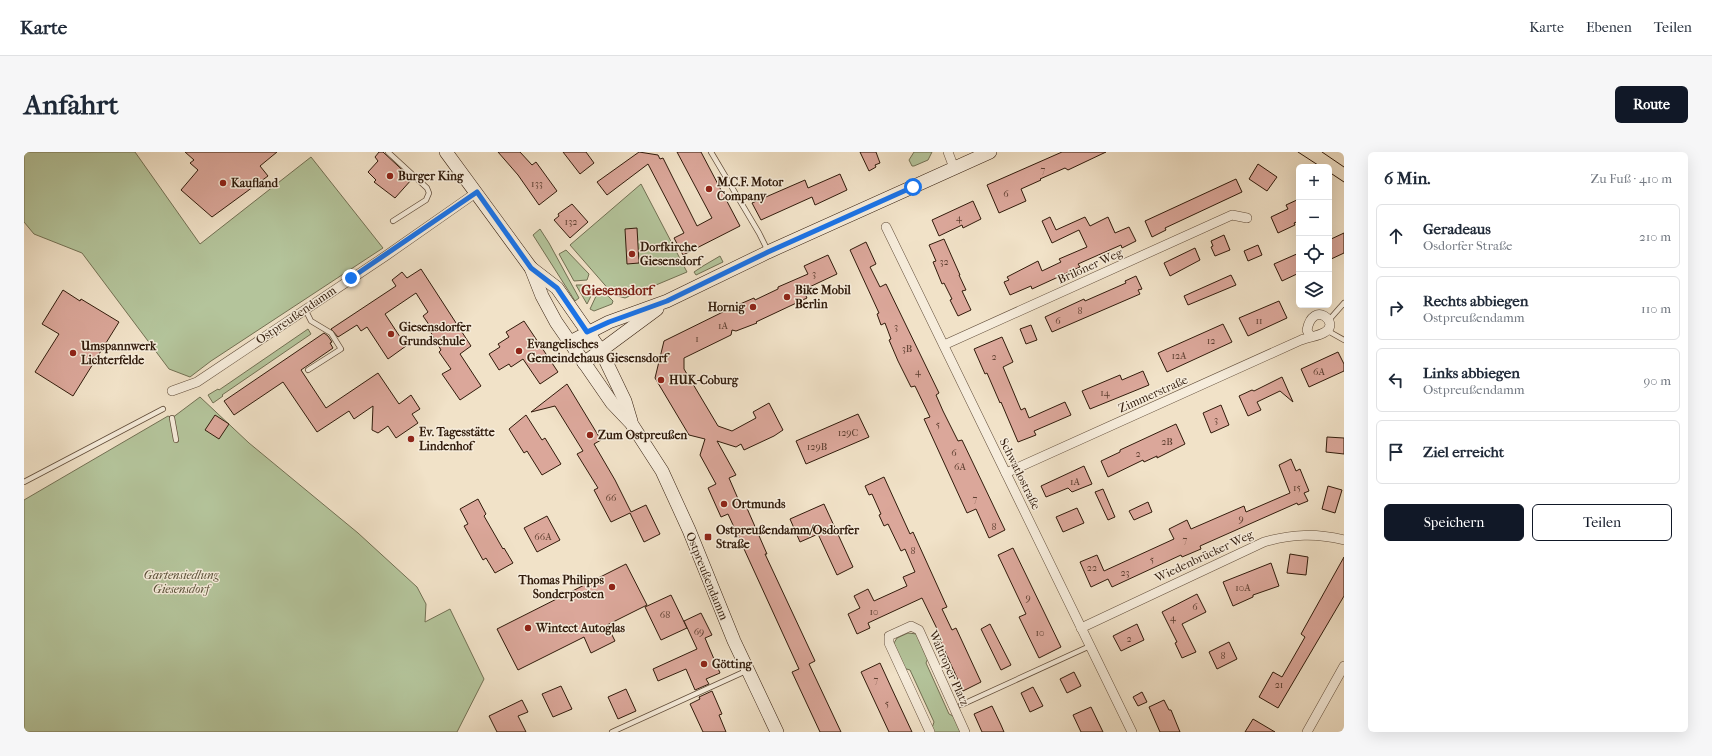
<!DOCTYPE html>
<html lang="de">
<meta charset="utf-8">
<style>
body{margin:0;font-family:"IM FELL French Canon",serif;background:#f6f6f7;color:#1f2937}
.controls{position:absolute;right:12px;top:12px;display:grid;overflow:hidden;border-radius:6px;box-shadow:0 4px 16px #0002}
.controls button{width:36px;height:36px;display:grid;place-items:center;padding:0;border:0;border-bottom:1px solid #e0e1e3;background:#fff;color:#1f2937;font:20px sans-serif}
.stop{position:absolute;width:12px;height:12px;margin:-9px;border:3px solid #1a73e8;border-radius:50%;background:#fff}
.stop.end{background:#1a73e8;border-color:#fff;box-shadow:0 1px 4px #0008}
.list{margin:0;padding:0;list-style:none}
h2{display:flex;justify-content:space-between;align-items:center;height:52px;margin:0;padding:0 16px;font-size:17px}
h2 small{font-size:13px;font-weight:400;color:#747a83}
.list li{display:grid;grid-template-columns:26px 1fr auto;gap:12px;align-items:center;box-sizing:border-box;height:64px;margin:0 8px 8px;padding:0 8px;border:1px solid #e0e1e3;border-radius:6px}
.list b{display:block;font-size:15px;white-space:nowrap}
.list p{margin:0;font-size:13px;white-space:nowrap;color:#747a83}
.list em{font-size:13px;font-style:normal;color:#747a83}
.actions{display:flex;gap:8px;padding:12px 16px}
.actions a{flex:1;padding:9px 0;border:1px solid #111827;border-radius:6px;text-align:center;font-size:14px;color:#111827}
.actions .main{background:#111827;color:#fff}
.icon{flex:none;width:22px;height:22px;fill:none;stroke:currentColor;stroke-width:2;stroke-linecap:round;stroke-linejoin:round}
.map{position:relative;flex:none;width:1320px;height:580px;overflow:hidden;border-radius:6px}
header{display:flex;align-items:center;gap:24px;box-sizing:border-box;height:56px;padding:0 20px;background:#fff;border-bottom:1px solid #e0e1e3}
header strong{font-size:19px}
nav{display:flex;gap:22px;margin-inline-start:auto;font-size:14px}
.intro{display:flex;align-items:center;justify-content:space-between;box-sizing:border-box;height:96px;padding:0 24px}
h1{margin:0;font-size:28px}
.button{padding:10px 18px;border-radius:6px;background:#111827;color:#fff;font-size:14px;font-weight:700}
main{display:flex;gap:24px;padding:0 24px}
aside{flex:1;background:#fff;border-radius:6px;box-shadow:0 4px 16px #0002}
.map>svg:first-child{display:block}
.green{fill:#b4c49b;stroke:#727053}
.building{fill:#dba79a;stroke:#311b0b}
.lines{fill:none;stroke-linecap:round;stroke-linejoin:round}
.lane-casing{stroke:#614d3a;stroke-width:6}
.street-casing{stroke:#614d3a;stroke-width:10}
.secondary-casing{stroke:#311b0b;stroke-width:14}
.lane{stroke:#f6ecdb;stroke-width:4.5}
.street{stroke:#f6ecdb;stroke-width:9}
.secondary{stroke:#f6ecdb;stroke-width:13}
.tram{stroke:#311b0b;stroke-width:1}
.route{stroke:#1a73e8;stroke-width:5}
.poi-dot{fill:#8f2418;stroke:#f6ecdb;stroke-width:1.5}
.labels{text-anchor:middle;stroke-width:3;stroke-linejoin:round;paint-order:stroke}
.number-label{font-size:10px;fill:#5c3e2f}
.poi-label{font-size:12px;font-weight:bold;fill:#311b0b;stroke:#f6ecdb;text-anchor:start}
.street-label{font-size:12px;fill:#311b0b;stroke:#f6ecdb}
.park-label{font-size:12px;font-style:italic;fill:#584e36;stroke:#f6ecdb}
.quarter-label{font-size:14px;font-weight:bold;fill:#7a1f14;stroke:#f6ecdb}
</style>
<header>
<strong>Karte</strong>
<nav><a>Karte</a><a>Ebenen</a><a>Teilen</a></nav>
</header>
<div class="intro"><h1>Anfahrt</h1><a class="button">Route</a></div>
<main>
<div class="map">
<svg width="1320" height="580" viewBox="0 0 1320 580">
<rect width="100%" height="100%" fill="#f1e2c8"/>
<filter id="stains"><feTurbulence type="fractalNoise" baseFrequency=".005" numOctaves="4"/><feColorMatrix values="0 0 0 0 .2 0 0 0 0 .09 0 0 0 0 .02 0 0 0 .5 -.17"/></filter>
<radialGradient id="worn" r=".72"><stop offset=".6" stop-color="#630" stop-opacity="0"/><stop offset="1" stop-color="#630" stop-opacity=".3"/></radialGradient>
<g class="green">
<path d="M 0,0 L 111,0 L 176,92 L 287,5 L 359,96 L 187,209 L 166,225 L 145,217 L 58,101 L 10,82 L 0,70 Z"/>
<path d="M 890,0 L 908,0 L 904,8 L 890,14 L 888,14 L 885,8 Z"/>
<path d="M 617,32 L 663,120 L 601,146 L 594,144 L 587,140 L 546,93 Z"/>
<path d="M 516,77 L 525,91 L 555,146 L 551,149 L 509,83 Z"/>
<path d="M 542,98 L 565,122 L 563,128 L 550,129 L 535,102 Z"/>
<path d="M 696,104 L 699,110 L 672,123 L 670,120 L 679,114 Z"/>
<path d="M 552,133 L 565,133 L 569,140 L 563,152 Z"/>
<path d="M 581,141 L 589,149 L 588,152 L 570,159 L 566,157 L 573,142 Z"/>
<path d="M 284,177 L 287,182 L 198,243 L 199,244 L 189,251 L 184,243 L 194,237 L 195,238 Z"/>
<path d="M 176,245 L 225,291 L 334,381 L 393,435 L 402,452 L 401,470 L 426,457 L 460,527 L 433,580 L 0,580 L 0,348 L 144,264 L 148,266 Z"/>
<path d="M 884,481 L 893,482 L 904,506 L 902,511 L 925,562 L 931,565 L 938,580 L 910,580 L 908,576 L 910,570 L 886,518 L 879,516 L 870,491 L 873,486 Z"/>
</g>
<g class="building">
<path d="M 161,0 L 253,0 L 236,14 L 244,24 L 188,65 L 157,38 L 174,18 L 166,11 L 170,8 Z"/>
<path d="M 355,0 L 359,0 L 388,27 L 371,46 L 350,30 L 352,28 L 344,20 L 354,9 L 351,5 Z"/>
<path d="M 474,0 L 496,0 L 508,13 L 512,10 L 533,39 L 515,53 L 494,23 Z"/>
<path d="M 539,0 L 562,0 L 570,11 L 556,22 Z"/>
<path d="M 615,0 L 634,3 L 636,7 L 639,6 L 673,74 L 688,66 L 653,0 L 677,0 L 716,74 L 659,103 L 650,86 L 660,81 L 624,12 L 583,43 L 573,30 Z"/>
<path d="M 836,0 L 852,0 L 856,11 L 851,13 L 852,15 L 845,19 Z"/>
<path d="M 1038,0 L 1082,0 L 1044,18 L 1041,16 L 1016,27 L 1017,28 L 997,37 L 1002,49 L 975,61 L 963,33 Z"/>
<path d="M 1234,12 L 1253,25 L 1243,39 L 1225,27 Z"/>
<path d="M 816,22 L 823,38 L 791,53 L 788,45 L 737,68 L 728,51 L 781,28 L 784,36 Z"/>
<path d="M 1212,27 L 1218,40 L 1141,76 L 1142,78 L 1128,85 L 1121,69 Z"/>
<path d="M 1275,47 L 1275,69 L 1270,71 L 1271,73 L 1254,81 L 1247,65 L 1264,57 L 1262,53 Z"/>
<path d="M 949,49 L 957,67 L 939,76 L 938,73 L 915,84 L 908,68 Z"/>
<path d="M 548,52 L 564,70 L 546,86 L 530,68 L 535,64 L 534,62 Z"/>
<path d="M 1026,65 L 1032,78 L 1061,65 L 1066,74 L 1084,65 L 1091,81 L 1105,75 L 1112,89 L 1098,96 L 1097,93 L 1054,112 L 1056,115 L 1008,137 L 1007,134 L 986,143 L 980,130 L 985,128 L 983,125 L 1014,109 L 1018,119 L 1037,110 L 1035,107 L 1063,95 L 1055,78 L 1028,91 L 1018,69 Z"/>
<path d="M 613,76 L 615,111 L 603,112 L 601,77 Z"/>
<path d="M 1320,81 L 1320,101 L 1305,108 L 1305,88 Z"/>
<path d="M 1200,83 L 1206,98 L 1191,104 L 1187,95 L 1189,94 L 1187,89 Z"/>
<path d="M 920,87 L 936,123 L 935,123 L 942,138 L 938,139 L 947,158 L 934,164 L 926,148 L 928,147 L 920,131 L 918,132 L 909,110 L 912,109 L 905,93 Z"/>
<path d="M 842,90 L 852,112 L 846,115 L 856,135 L 862,132 L 915,241 L 912,243 L 919,259 L 934,289 L 938,288 L 981,378 L 965,386 L 952,357 L 943,361 L 900,267 L 906,265 L 891,234 L 887,235 L 874,209 L 865,188 L 867,187 L 861,171 L 857,173 L 853,162 L 855,161 L 826,98 Z"/>
<path d="M 1234,93 L 1238,103 L 1224,109 L 1220,99 Z"/>
<path d="M 1171,96 L 1176,108 L 1146,124 L 1140,111 Z"/>
<path d="M 1275,101 L 1275,121 L 1258,129 L 1250,112 Z"/>
<path d="M 804,103 L 813,122 L 779,138 L 783,146 L 732,170 L 733,171 L 712,179 L 708,178 L 707,183 L 660,206 L 660,217 L 694,274 L 708,279 L 732,266 L 729,260 L 745,251 L 759,278 L 750,284 L 720,298 L 717,292 L 712,295 L 693,289 L 712,323 L 705,326 L 718,356 L 722,354 L 743,402 L 741,402 L 791,509 L 785,512 L 817,580 L 796,580 L 768,520 L 775,517 L 704,362 L 697,365 L 684,336 L 692,332 L 676,303 L 681,287 L 665,283 L 631,226 L 640,189 L 709,155 L 730,146 L 731,148 L 754,137 L 754,135 L 784,122 L 780,114 Z"/>
<path d="M 397,117 L 447,194 L 436,202 L 457,234 L 436,248 L 418,222 L 427,217 L 415,200 L 417,198 L 406,179 L 408,177 L 399,164 L 404,160 L 392,141 L 361,162 L 382,194 L 364,207 L 343,175 L 337,179 L 333,173 L 314,185 L 307,177 L 372,134 L 368,128 L 378,120 L 383,126 Z"/>
<path d="M 1207,123 L 1212,133 L 1164,153 L 1160,144 Z"/>
<path d="M 1112,124 L 1118,137 L 1114,138 L 1116,142 L 1028,180 L 1021,165 L 1060,147 L 1061,149 L 1102,131 L 1101,129 Z"/>
<path d="M 39,138 L 56,149 L 57,147 L 95,170 L 49,244 L 11,220 L 35,182 L 18,172 Z"/>
<path d="M 1255,149 L 1263,166 L 1224,184 L 1215,166 Z"/>
<path d="M 500,169 L 534,220 L 516,232 L 499,207 L 487,215 L 485,212 L 475,218 L 465,202 L 476,195 L 474,192 L 485,185 L 482,180 Z"/>
<path d="M 1199,172 L 1208,190 L 1143,220 L 1134,201 Z"/>
<path d="M 1007,173 L 1013,188 L 1002,192 L 996,177 Z"/>
<path d="M 300,181 L 304,184 L 308,190 L 306,191 L 309,196 L 277,218 L 302,256 L 354,221 L 375,252 L 387,243 L 396,257 L 388,262 L 394,271 L 372,286 L 364,274 L 354,281 L 348,278 L 349,254 L 330,267 L 325,259 L 293,280 L 259,230 L 210,263 L 200,249 Z"/>
<path d="M 978,185 L 989,210 L 979,215 L 997,258 L 1001,256 L 1005,266 L 1041,250 L 1047,263 L 1010,279 L 1012,283 L 994,290 L 977,250 L 976,251 L 963,221 L 961,222 L 950,197 Z"/>
<path d="M 1314,200 L 1320,212 L 1320,219 L 1285,235 L 1277,217 Z"/>
<path d="M 1119,219 L 1125,233 L 1066,257 L 1058,239 L 1096,223 L 1098,228 Z"/>
<path d="M 1258,225 L 1269,250 L 1256,239 L 1233,250 L 1237,258 L 1224,264 L 1215,244 L 1228,238 L 1230,239 Z"/>
<path d="M 543,232 L 577,288 L 570,292 L 591,328 L 607,360 L 622,353 L 636,382 L 620,390 L 606,361 L 587,370 L 570,338 L 574,336 L 553,302 L 559,299 L 531,254 L 507,260 Z"/>
<path d="M 1197,253 L 1205,273 L 1187,281 L 1179,261 Z"/>
<path d="M 834,262 L 845,285 L 782,312 L 772,289 Z"/>
<path d="M 191,263 L 205,272 L 195,287 L 181,278 Z"/>
<path d="M 502,263 L 518,288 L 521,286 L 537,312 L 518,323 L 503,299 L 500,301 L 485,277 Z"/>
<path d="M 1152,272 L 1161,292 L 1133,306 L 1133,304 L 1120,310 L 1119,308 L 1084,325 L 1077,309 L 1096,300 L 1096,298 Z"/>
<path d="M 1303,285 L 1320,286 L 1320,302 L 1302,300 Z"/>
<path d="M 1267,307 L 1272,319 L 1276,317 L 1285,339 L 1280,341 L 1284,349 L 1274,353 L 1273,351 L 1176,394 L 1177,397 L 1158,405 L 1157,403 L 1088,435 L 1084,427 L 1067,435 L 1056,410 L 1073,403 L 1080,419 L 1150,387 L 1145,377 L 1163,368 L 1167,377 L 1220,354 L 1222,360 L 1266,341 L 1255,313 Z"/>
<path d="M 1060,314 L 1068,332 L 1048,340 L 1044,336 L 1022,345 L 1017,334 Z"/>
<path d="M 860,325 L 886,382 L 889,380 L 923,455 L 918,457 L 928,478 L 932,476 L 957,530 L 939,539 L 914,484 L 916,483 L 898,446 L 844,471 L 846,476 L 833,482 L 824,462 L 836,456 L 830,444 L 844,437 L 850,449 L 883,434 L 879,425 L 891,420 L 881,397 L 877,399 L 864,372 L 860,374 L 855,363 L 857,362 L 848,342 L 845,343 L 841,334 Z"/>
<path d="M 1304,334 L 1318,338 L 1311,361 L 1298,357 Z"/>
<path d="M 1079,337 L 1091,365 L 1084,368 L 1071,340 Z"/>
<path d="M 454,347 L 462,362 L 460,364 L 479,397 L 480,396 L 489,411 L 471,421 L 462,406 L 459,408 L 440,374 L 444,372 L 436,357 Z"/>
<path d="M 1124,350 L 1128,360 L 1110,368 L 1105,359 Z"/>
<path d="M 800,352 L 829,415 L 813,423 L 794,382 L 776,390 L 766,367 Z"/>
<path d="M 1053,356 L 1060,371 L 1039,380 L 1032,365 Z"/>
<path d="M 523,364 L 536,388 L 513,400 L 500,376 Z"/>
<path d="M 989,396 L 1037,495 L 1015,506 L 995,465 L 1002,462 L 974,403 Z"/>
<path d="M 1266,402 L 1284,405 L 1282,423 L 1263,421 Z"/>
<path d="M 1320,405 L 1320,444 L 1254,556 L 1235,545 L 1249,520 L 1258,525 L 1281,485 L 1277,482 Z"/>
<path d="M 1247,411 L 1255,434 L 1229,443 L 1229,445 L 1209,454 L 1199,430 Z"/>
<path d="M 602,412 L 623,453 L 583,473 L 591,489 L 567,501 L 560,485 L 494,518 L 473,477 Z"/>
<path d="M 1173,442 L 1182,460 L 1158,472 L 1172,500 L 1158,506 L 1151,491 L 1153,490 L 1138,460 Z"/>
<path d="M 647,443 L 663,476 L 637,488 L 621,455 Z"/>
<path d="M 677,461 L 688,483 L 681,486 L 696,521 L 682,527 L 685,532 L 671,538 L 662,517 L 634,529 L 629,517 L 673,497 L 660,469 Z"/>
<path d="M 966,472 L 987,513 L 977,518 L 957,477 Z"/>
<path d="M 1113,472 L 1120,488 L 1097,499 L 1089,484 Z"/>
<path d="M 1205,490 L 1213,507 L 1193,517 L 1185,500 Z"/>
<path d="M 856,511 L 867,535 L 888,580 L 865,580 L 837,520 Z"/>
<path d="M 1050,520 L 1057,534 L 1043,541 L 1036,527 Z"/>
<path d="M 537,534 L 548,557 L 529,565 L 518,542 Z"/>
<path d="M 1009,535 L 1019,554 L 1006,560 L 997,541 Z"/>
<path d="M 602,537 L 612,559 L 594,567 L 584,545 Z"/>
<path d="M 688,539 L 698,562 L 695,563 L 702,580 L 679,580 L 666,552 L 676,547 L 675,545 Z"/>
<path d="M 1118,540 L 1123,550 L 1114,554 L 1109,545 Z"/>
<path d="M 498,548 L 504,560 L 494,564 L 502,580 L 473,580 L 465,564 Z"/>
<path d="M 1140,548 L 1145,558 L 1147,558 L 1156,580 L 1136,580 L 1125,555 Z"/>
<path d="M 968,554 L 977,573 L 980,580 L 958,580 L 950,562 Z"/>
<path d="M 1067,555 L 1079,580 L 1057,580 L 1049,563 Z"/>
<path d="M 1229,567 L 1251,580 L 1221,580 Z"/>
</g>
<g class="lines">
<g class="lane-casing">
<g id="lane">
<path d="M 364,0 L 403,36 L 405,41 L 402,48 L 369,69"/>
<path d="M 687,0 L 735,81 L 744,99"/>
<path d="M 281,157 L 287,169 L 307,181 L 317,197 L 284,218"/>
<path d="M 1305,168 L 1320,151"/>
<path d="M 1304,179 L 1320,188"/>
<path d="M 148,266 L 152,288"/>
<path d="M 0,330 L 139,257"/>
<path d="M 937,553 L 1066,494"/>
<path d="M 588,580 L 722,519"/>
</g>
</g>
<g class="street-casing">
<g id="street">
<path d="M 924,0 L 930,16"/>
<path d="M 862,75 L 1108,580"/>
<path d="M 920,193 L 1208,63 L 1223,66"/>
<path d="M 148,239 L 173,230 L 363,103 L 453,40"/>
<path d="M 982,321 L 1277,188 C 1285,185 1295,184 1301,180 C 1317,171 1289,147 1283,178 L 1286,184"/>
<path d="M 1057,476 L 1240,390 C 1268,382 1292,381 1320,388"/>
<path d="M 906,580 L 865,491 L 865,484 L 887,474 L 895,478 L 941,580"/>
<path d="M 1283,580 L 1320,514"/>
</g>
</g>
<g class="secondary-casing">
<g id="secondary">
<path d="M 422,0 L 507,116 L 518,144 L 532,170 L 588,251 L 607,271 L 638,319 L 665,378 L 710,489 L 753,580"/>
<path d="M 507,116 L 533,136 L 577,199 L 601,249 L 607,269"/>
<path d="M 546,190 L 585,170 L 643,149 L 744,100 L 966,0"/>
<path d="M 560,211 L 633,157"/>
</g>
</g>
<use href="#lane" class="lane"/>
<use href="#street" class="street"/>
<use href="#secondary" class="secondary"/>
<g class="tram">
<path d="M 1274,0 L 1297,15"/>
<path d="M 1298,0 L 1320,15"/>
<path d="M 1305,20 L 1320,30"/>
</g>
</g>
<g class="lines">
<path class="route" d="M 327,126 L 453,40 L 507,116 L 533,136 L 563,180 L 585,170 L 643,149 L 744,100 L 889,35"/>
</g>
<g class="poi-dot">
<circle cx="366" cy="24" r="4"/>
<circle cx="199" cy="31" r="4"/>
<circle cx="685" cy="37" r="4"/>
<circle cx="608" cy="102" r="4"/>
<circle cx="763" cy="145" r="4"/>
<circle cx="729" cy="155" r="4"/>
<circle cx="367" cy="182" r="4"/>
<circle cx="495" cy="199" r="4"/>
<circle cx="49" cy="201" r="4"/>
<circle cx="637" cy="228" r="4"/>
<circle cx="566" cy="283" r="4"/>
<circle cx="387" cy="287" r="4"/>
<circle cx="700" cy="352" r="4"/>
<rect x="680" y="381" width="8" height="8" rx="2"/>
<circle cx="588" cy="435" r="4"/>
<circle cx="504" cy="476" r="4"/>
<circle cx="680" cy="512" r="4"/>
</g>
<g class="labels">
<g class="number-label">
<text x="1019" y="21">7</text>
<text x="513" y="35">133</text>
<text x="982" y="45">6</text>
<text x="935" y="69">4</text>
<text x="547" y="73">132</text>
<text x="920" y="113">32</text>
<text x="790" y="125">3</text>
<text x="1056" y="162">8</text>
<text x="1034" y="172">6</text>
<text x="1235" y="172">11</text>
<text x="699" y="177">1A</text>
<text x="872" y="178">3</text>
<text x="673" y="190">1</text>
<text x="1187" y="192">12</text>
<text x="883" y="200">3B</text>
<text x="1155" y="207">12A</text>
<text x="970" y="208">2</text>
<text x="894" y="223">4</text>
<text x="1295" y="223">6A</text>
<text x="1081" y="244">14</text>
<text x="1192" y="271">3</text>
<text x="914" y="276">5</text>
<text x="824" y="284">129C</text>
<text x="1143" y="293">2B</text>
<text x="793" y="298">129B</text>
<text x="930" y="304">6</text>
<text x="1114" y="305">2</text>
<text x="936" y="318">6A</text>
<text x="1051" y="333">1A</text>
<text x="1273" y="339">15</text>
<text x="587" y="349">66</text>
<text x="951" y="350">7</text>
<text x="1217" y="370">9</text>
<text x="970" y="378">8</text>
<text x="519" y="388">66A</text>
<text x="1161" y="391">7</text>
<text x="889" y="402">8</text>
<text x="1128" y="411">5</text>
<text x="1068" y="419">22</text>
<text x="1101" y="424">23</text>
<text x="1219" y="439">10A</text>
<text x="1004" y="449">9</text>
<text x="1171" y="458">6</text>
<text x="850" y="463">10</text>
<text x="641" y="466">68</text>
<text x="1149" y="469">4</text>
<text x="675" y="483">69</text>
<text x="1016" y="484">10</text>
<text x="1105" y="490">2</text>
<text x="1199" y="507">8</text>
<text x="852" y="531">7</text>
<text x="1255" y="536">21</text>
<text x="863" y="555">5</text>
</g>
<g class="poi-label">
<text x="374" y="28">Burger King</text>
<text x="693" y="34">M.C.F. Motor<tspan x="693" dy="14">Company</tspan></text>
<text x="207" y="35">Kaufland</text>
<text x="616" y="99">Dorfkirche<tspan x="616" dy="14">Giesensdorf</tspan></text>
<text x="771" y="142">Bike Mobil<tspan x="771" dy="14">Berlin</tspan></text>
<text x="721" y="159" text-anchor="end">Hornig</text>
<text x="375" y="179">Giesensdorfer<tspan x="375" dy="14">Grundschule</tspan></text>
<text x="503" y="196">Evangelisches<tspan x="503" dy="14">Gemeindehaus Giesensdorf</tspan></text>
<text x="57" y="198">Umspannwerk<tspan x="57" dy="14">Lichterfelde</tspan></text>
<text x="645" y="232">HUK-Coburg</text>
<text x="395" y="284">Ev. Tagesstätte<tspan x="395" dy="14">Lindenhof</tspan></text>
<text x="574" y="287">Zum Ostpreußen</text>
<text x="708" y="356">Ortmunds</text>
<text x="692" y="382">Ostpreußendamm/Osdorfer<tspan x="692" dy="14">Straße</tspan></text>
<text x="580" y="432" text-anchor="end">Thomas Philipps<tspan x="580" dy="14">Sonderposten</tspan></text>
<text x="512" y="480">Wintect Autoglas</text>
<text x="688" y="516">Götting</text>
</g>
<g class="street-label">
<text transform="translate(1066 114) rotate(-24)" y="4">Briloner Weg</text>
<text transform="translate(272 163) rotate(-34)" y="4">Ostpreußendamm</text>
<text transform="translate(1129 242) rotate(-24)" y="4">Zimmerstraße</text>
<text transform="translate(996 322) rotate(64)" y="4">Schwatlostraße</text>
<text transform="translate(1180 404) rotate(-25)" y="4">Wiedenbrücker Weg</text>
<text transform="translate(683 424) rotate(68)" y="4">Ostpreußendamm</text>
<text transform="translate(925 516) rotate(66)" y="4">Waltroper Platz</text>
</g>
<g class="park-label">
<text x="157" y="427">Gartensiedlung<tspan x="157" dy="14">Giesensdorf</tspan></text>
</g>
<g class="quarter-label">
<text x="593" y="143">Giesensdorf</text>
</g>
</g>
<rect width="100%" height="100%" filter="url(#stains)"/>
<rect width="100%" height="100%" fill="url(#worn)"/>
</svg>
<div class="controls">
<button>+</button>
<button>−</button>
<button><svg class="icon" aria-label="locate" viewBox="0 0 24 24"><circle cx="12" cy="12" r="6"/><path d="M12 2v4M12 18v4M2 12h4M18 12h4"/></svg></button>
<button><svg class="icon" aria-label="layers" viewBox="0 0 24 24"><path d="M12 4l9 5-9 5-9-5zM3 14l9 5 9-5"/></svg></button>
</div>
<div class="stop" style="left:889px;top:35px"></div>
<div class="stop end" style="left:327px;top:126px"></div>
</div>
<aside>
<h2>6 Min.<small>Zu Fuß · 410 m</small></h2>
<ul class="list">
<li><svg class="icon" aria-label="ahead" viewBox="0 0 24 24"><path d="M12 20V5M6 11l6-6 6 6"/></svg><div><b>Geradeaus</b><p>Osdorfer Straße</p></div><em>210 m</em></li>
<li><svg class="icon" aria-label="right" viewBox="0 0 24 24"><path d="M7 20v-9h11M14 6l5 5-5 5"/></svg><div><b>Rechts abbiegen</b><p>Ostpreußendamm</p></div><em>110 m</em></li>
<li><svg class="icon" aria-label="left" viewBox="0 0 24 24"><path d="M17 20v-9H6M10 6l-5 5 5 5"/></svg><div><b>Links abbiegen</b><p>Ostpreußendamm</p></div><em>90 m</em></li>
<li><svg class="icon" aria-label="arrive" viewBox="0 0 24 24"><path d="M6 21V4h12l-3 4 3 4H6"/></svg><div><b>Ziel erreicht</b></div></li>
</ul>
<div class="actions"><a class="main">Speichern</a><a>Teilen</a></div>
</aside>
</main>
